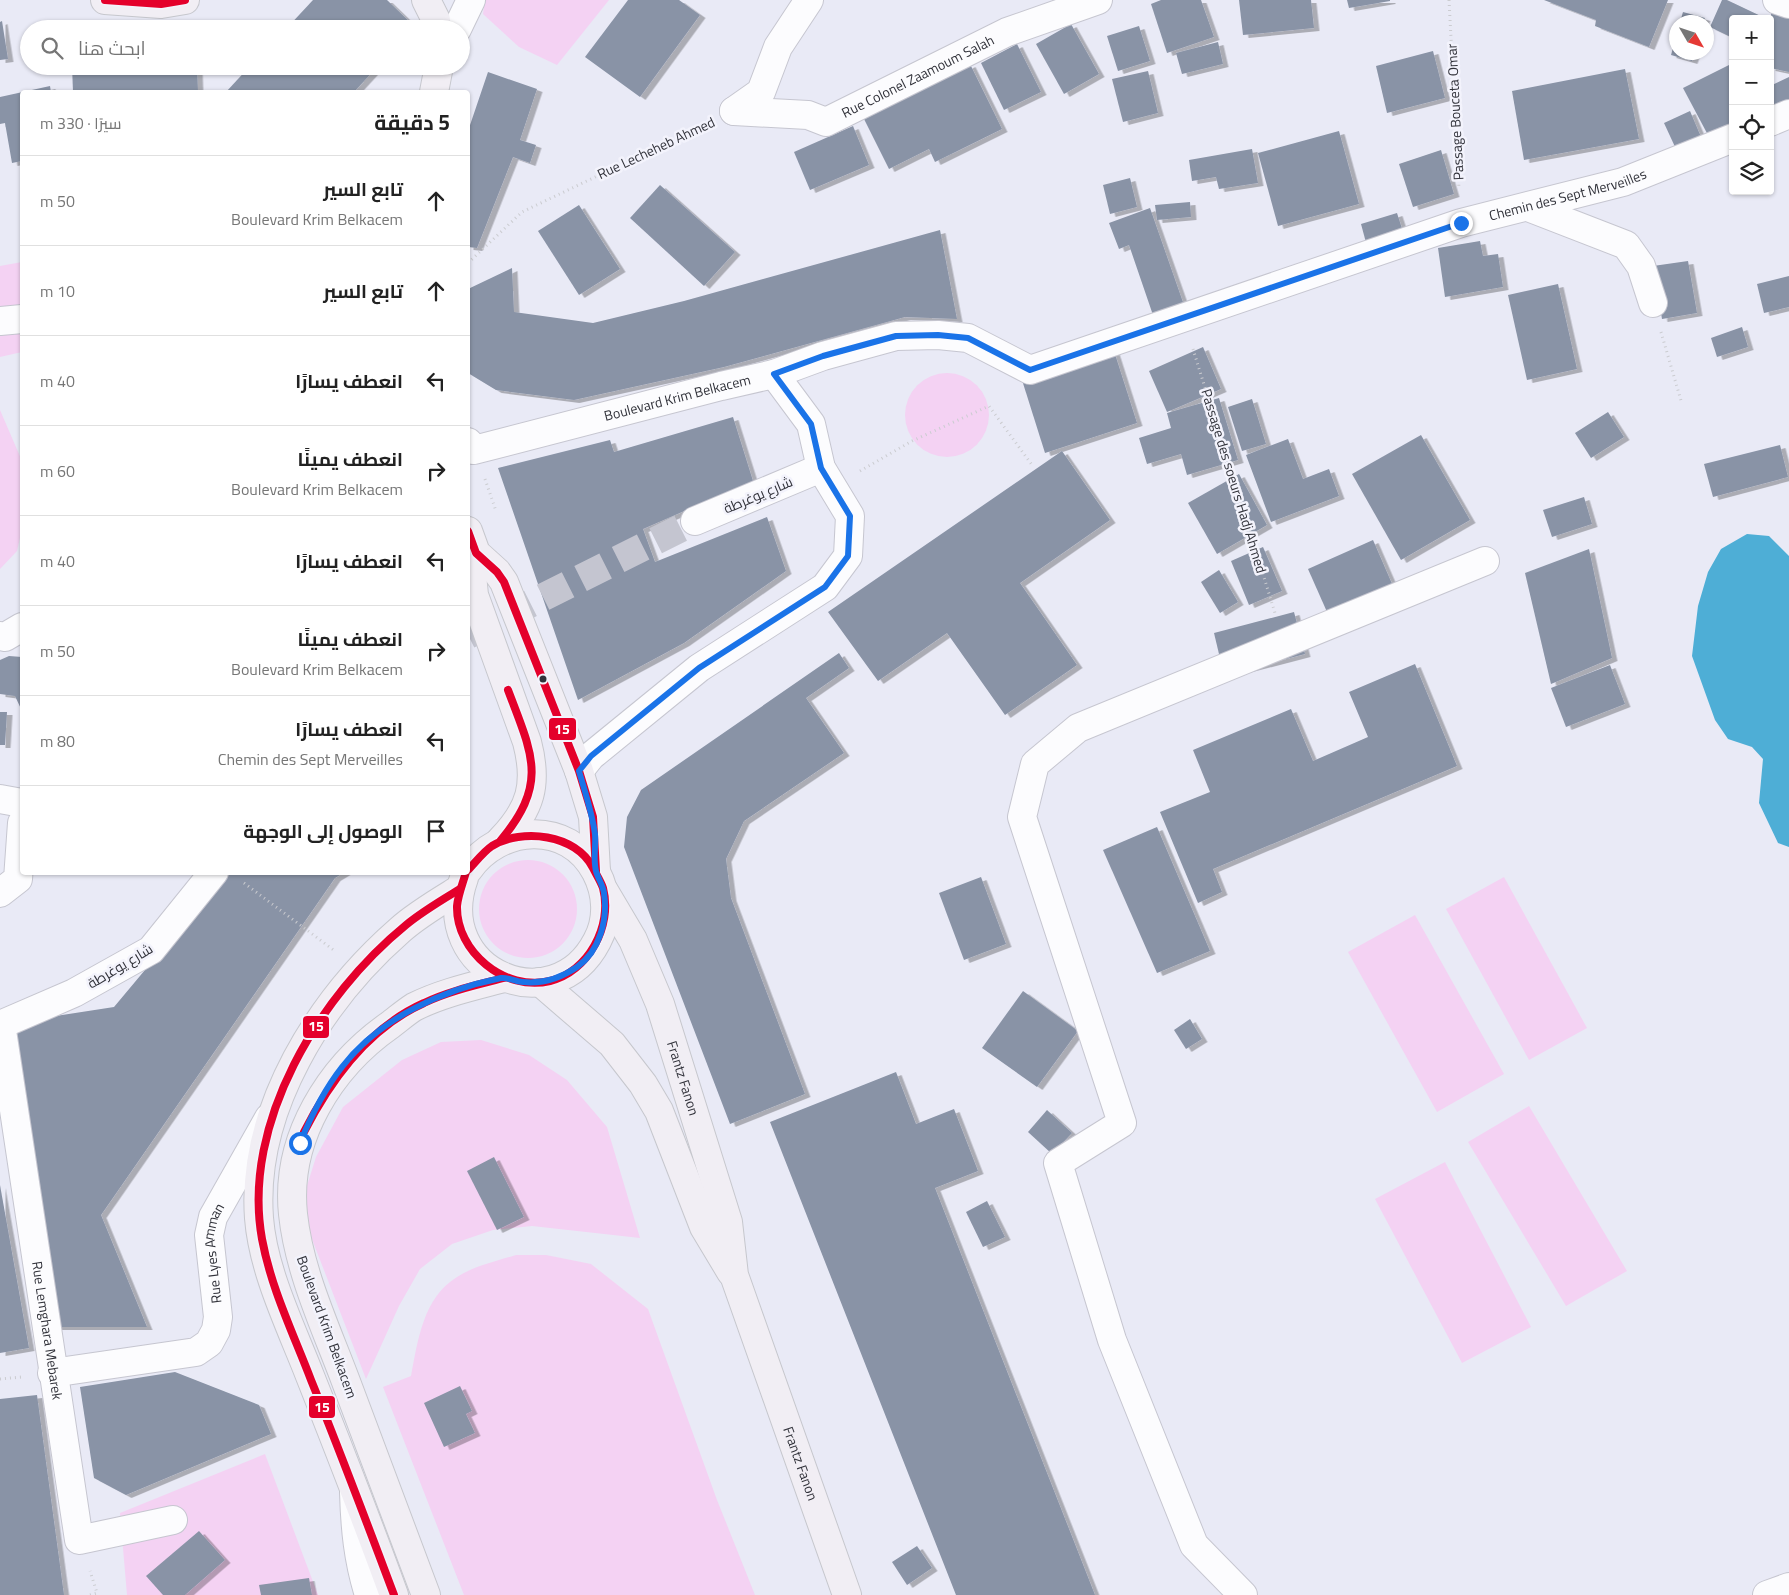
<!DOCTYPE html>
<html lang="ar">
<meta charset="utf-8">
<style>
body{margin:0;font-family:"Titillium Web",Cairo,sans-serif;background:#f2f2f2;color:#222;direction:rtl}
.controls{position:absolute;right:15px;top:15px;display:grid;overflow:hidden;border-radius:5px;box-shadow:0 1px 4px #0004}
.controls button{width:45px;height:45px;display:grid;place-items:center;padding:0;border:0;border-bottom:1px solid #e0e0e0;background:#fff;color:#222;font:25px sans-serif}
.compass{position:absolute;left:1669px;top:15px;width:45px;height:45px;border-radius:50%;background:#fff;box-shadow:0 1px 4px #0004;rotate:129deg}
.stop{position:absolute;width:15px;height:15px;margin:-11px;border:4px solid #1a73e8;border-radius:50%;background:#fff}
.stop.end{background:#1a73e8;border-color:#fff;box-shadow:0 1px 5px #0008}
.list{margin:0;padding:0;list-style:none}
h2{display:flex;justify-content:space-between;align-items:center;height:65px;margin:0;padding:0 20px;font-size:21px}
h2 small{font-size:16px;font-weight:400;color:#767676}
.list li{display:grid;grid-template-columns:32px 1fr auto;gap:15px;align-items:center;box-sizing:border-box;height:90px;padding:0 20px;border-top:1px solid #e0e0e0}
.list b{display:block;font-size:19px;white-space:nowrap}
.list p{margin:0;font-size:16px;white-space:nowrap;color:#767676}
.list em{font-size:16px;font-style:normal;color:#767676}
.icon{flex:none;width:28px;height:28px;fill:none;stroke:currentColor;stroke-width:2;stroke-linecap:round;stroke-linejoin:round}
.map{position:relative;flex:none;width:1789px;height:1595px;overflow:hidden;direction:ltr}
.search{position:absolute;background:#fff;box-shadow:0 1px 4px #0004;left:20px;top:20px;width:450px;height:55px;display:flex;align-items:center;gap:12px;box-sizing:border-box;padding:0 18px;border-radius:28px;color:#767676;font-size:19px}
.panel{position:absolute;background:#fff;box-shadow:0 1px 4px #0004;left:20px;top:90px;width:450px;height:785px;border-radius:5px;direction:rtl}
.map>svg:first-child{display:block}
.green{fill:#f4d2f3}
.water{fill:#4eaed6}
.building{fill:#8993a6;filter:url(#shadow)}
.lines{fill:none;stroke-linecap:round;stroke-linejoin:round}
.minor-tunnel{stroke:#c4c5d0;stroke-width:28;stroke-dasharray:28 14;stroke-linecap:butt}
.minor-casing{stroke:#c6c6d0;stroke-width:30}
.major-casing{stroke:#c6c7cd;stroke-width:30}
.path{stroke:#cbccd0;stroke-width:3;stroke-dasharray:1 4;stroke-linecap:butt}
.minor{stroke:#fcfcfe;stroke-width:28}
.major{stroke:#f1eef4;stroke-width:28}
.bus-1-casing{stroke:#f3f3fc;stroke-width:11}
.bus-1{stroke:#e4002b;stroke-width:8}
.route{stroke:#1a73e8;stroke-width:6}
.bus-dot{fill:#31323a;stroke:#f3f3fc;stroke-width:2}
.labels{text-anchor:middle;stroke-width:5;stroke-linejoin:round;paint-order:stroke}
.street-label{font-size:14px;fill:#31323a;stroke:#f3f3fc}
.line-badge{stroke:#f3f3fc;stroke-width:2}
.badge-label{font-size:14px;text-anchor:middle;font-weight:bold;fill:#fff}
</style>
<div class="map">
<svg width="1789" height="1595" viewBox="0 0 1789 1595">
<defs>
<filter id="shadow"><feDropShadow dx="5.5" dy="3" stdDeviation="0" flood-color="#0004"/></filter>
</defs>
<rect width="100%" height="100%" fill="#e9eaf6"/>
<g class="green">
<path d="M 485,0 L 609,0 L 557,65 L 519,47 L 483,14 Z"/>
<path d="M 22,262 L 22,352 L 0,357 L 0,266 Z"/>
<circle cx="947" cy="415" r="42"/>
<path d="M 0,410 L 22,461 L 22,529 L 17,551 L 0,569 Z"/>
<circle cx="528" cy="909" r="49"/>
<path d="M 1504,877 L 1587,1028 L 1529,1060 L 1446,909 Z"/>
<path d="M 1415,915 L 1504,1074 L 1437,1112 L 1348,952 Z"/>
<path d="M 481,1040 L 529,1055 L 567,1080 L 607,1127 L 640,1238 L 532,1226 L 493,1230 L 452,1244 L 420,1269 L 399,1306 L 366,1379 L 300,1208 L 316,1157 L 343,1107 L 402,1060 L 441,1042 Z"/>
<path d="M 1529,1106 L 1627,1271 L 1566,1306 L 1468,1142 Z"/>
<path d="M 1445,1162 L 1531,1327 L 1462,1363 L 1375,1199 Z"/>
<path d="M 516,1255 L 546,1255 L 591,1264 L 648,1309 L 717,1500 L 755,1595 L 464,1595 L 383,1387 L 411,1376 C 418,1340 423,1298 457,1277 C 474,1266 497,1261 516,1255 Z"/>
<path d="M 265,1454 L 318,1595 L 127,1595 L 120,1513 Z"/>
</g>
<path class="water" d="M 1747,534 L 1769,536 L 1789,556 L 1789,847 L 1778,843 L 1759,803 L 1763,759 L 1752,747 L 1728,739 L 1715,720 L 1692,656 L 1698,606 L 1708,572 L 1721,549 Z"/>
<g class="building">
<path d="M 313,0 L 387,0 L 415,27 L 286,29 Z"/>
<path d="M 628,0 L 679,0 L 700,15 L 640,97 L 585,57 Z"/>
<path d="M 1161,0 L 1201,0 L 1214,37 L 1167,53 L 1151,4 Z"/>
<path d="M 1239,0 L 1311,0 L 1314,28 L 1243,35 Z"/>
<path d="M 1347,0 L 1390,0 L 1390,1 L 1349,8 Z"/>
<path d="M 1544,0 L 1668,0 L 1649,47 L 1595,26 L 1596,20 Z"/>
<path d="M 1722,0 L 1727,0 L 1767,19 L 1733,19 L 1733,38 L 1710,27 Z"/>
<path d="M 1772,10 L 1789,14 L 1789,72 L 1770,68 L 1770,19 Z"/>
<path d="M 1683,12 L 1705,18 L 1703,22 L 1680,22 Z"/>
<path d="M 2,21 L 8,59 L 0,60 L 0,22 Z"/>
<path d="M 1071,24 L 1099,74 L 1064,94 L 1036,44 Z"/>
<path d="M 1139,26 L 1150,61 L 1118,71 L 1107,36 Z"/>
<path d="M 1676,37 L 1676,52 L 1695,52 L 1692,61 L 1671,55 Z"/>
<path d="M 1218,42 L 1223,64 L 1182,74 L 1176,53 Z"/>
<path d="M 1017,44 L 1041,92 L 1004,110 L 981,63 Z"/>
<path d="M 1433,51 L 1445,98 L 1387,113 L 1376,66 Z"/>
<path d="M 1733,63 L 1733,125 L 1709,137 L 1683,88 Z"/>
<path d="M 970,64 L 1002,129 L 935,162 L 929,149 L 889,169 L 863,117 Z"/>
<path d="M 72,66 L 197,66 L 198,92 L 73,92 Z"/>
<path d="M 250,66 L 378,66 L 354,92 L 226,92 Z"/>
<path d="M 1625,69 L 1639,139 L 1524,160 L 1512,91 Z"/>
<path d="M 1148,71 L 1158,113 L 1123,122 L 1112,79 Z"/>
<path d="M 488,72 L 537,89 L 520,140 L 536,145 L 530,163 L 513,157 L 477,248 L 468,247 L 468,131 Z"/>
<path d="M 1789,77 L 1789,106 L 1770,115 L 1770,86 Z"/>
<path d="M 50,86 L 51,92 L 22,92 L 22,161 L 12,163 L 5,123 L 0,124 L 0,97 Z"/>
<path d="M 1690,111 L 1701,137 L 1676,149 L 1664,123 Z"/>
<path d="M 853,126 L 869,165 L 810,190 L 794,152 Z"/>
<path d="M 1339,131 L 1359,204 L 1278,226 L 1258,153 Z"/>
<path d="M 1252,149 L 1258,183 L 1219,189 L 1216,177 L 1192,181 L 1189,160 Z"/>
<path d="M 1441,150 L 1454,194 L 1413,207 L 1399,164 Z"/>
<path d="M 1130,178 L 1137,207 L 1110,214 L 1103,185 Z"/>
<path d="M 660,185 L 735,252 L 704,286 L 630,218 Z"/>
<path d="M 1190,202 L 1191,217 L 1157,220 L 1155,205 Z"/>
<path d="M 579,205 L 620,269 L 579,295 L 538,231 Z"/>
<path d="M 1150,208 L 1185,308 L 1154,318 L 1129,245 L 1119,249 L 1109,223 Z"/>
<path d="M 1397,213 L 1405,238 L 1368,250 L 1361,224 Z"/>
<path d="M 940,230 L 957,319 L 905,317 L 724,367 L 574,400 L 496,390 L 468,373 L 468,289 L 512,268 L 514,312 L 593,323 L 684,301 Z"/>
<path d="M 1480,241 L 1483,256 L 1498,254 L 1503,287 L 1445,297 L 1438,248 Z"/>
<path d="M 1688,261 L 1697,313 L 1662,319 L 1653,266 Z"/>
<path d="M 1789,276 L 1789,307 L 1764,313 L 1757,284 Z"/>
<path d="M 1558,284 L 1577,369 L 1527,380 L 1508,295 Z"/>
<path d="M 1742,327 L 1748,347 L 1717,357 L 1711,338 Z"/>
<path d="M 1203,347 L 1221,389 L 1167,412 L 1149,371 Z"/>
<path d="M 1114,351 L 1137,423 L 1045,453 L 1022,380 Z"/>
<path d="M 1219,398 L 1238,460 L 1187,475 L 1181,454 L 1147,464 L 1139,438 L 1171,428 L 1167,413 Z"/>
<path d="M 1252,399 L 1266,444 L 1242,451 L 1228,407 Z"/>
<path d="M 1608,412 L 1624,437 L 1591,458 L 1575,433 Z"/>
<path d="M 733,417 L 753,481 L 643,529 L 655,562 L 767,517 L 786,571 L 684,643 L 578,700 L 498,468 L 610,440 L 614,452 Z"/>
<path d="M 1421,435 L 1470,520 L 1401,560 L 1352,474 Z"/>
<path d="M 1288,439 L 1303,479 L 1329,469 L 1339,496 L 1271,522 L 1246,455 Z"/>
<path d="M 1780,445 L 1788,477 L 1713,497 L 1704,464 Z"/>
<path d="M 1062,451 L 1110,520 L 1020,583 L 1077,665 L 1005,715 L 947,633 L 878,681 L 828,612 Z"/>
<path d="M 1239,474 L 1267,525 L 1217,554 L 1188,503 Z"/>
<path d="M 1584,497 L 1592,524 L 1552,537 L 1543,510 Z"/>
<path d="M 1373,540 L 1396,593 L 1331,621 L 1308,569 Z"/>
<path d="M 1263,547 L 1282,591 L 1249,605 L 1231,561 Z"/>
<path d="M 1589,549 L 1612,658 L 1551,684 L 1525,573 Z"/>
<path d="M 1219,570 L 1238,602 L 1220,613 L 1201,582 Z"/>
<path d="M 1294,612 L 1305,654 L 1224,675 L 1214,633 Z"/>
<path d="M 839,653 L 849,668 L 806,698 L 844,753 L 744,821 L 726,859 L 731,898 L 805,1094 L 730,1124 L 624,847 L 627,817 L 641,790 Z"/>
<path d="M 9,656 L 22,657 L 22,711 L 15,696 L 0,694 L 0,660 Z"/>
<path d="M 1415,664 L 1457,766 L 1213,869 L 1222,892 L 1198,903 L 1160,812 L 1210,792 L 1193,750 L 1291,709 L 1313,761 L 1368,737 L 1349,692 Z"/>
<path d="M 1610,665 L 1625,704 L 1566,727 L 1551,688 Z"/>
<path d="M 0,712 L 7,712 L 5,745 L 0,745 Z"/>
<path d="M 1157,827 L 1210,951 L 1157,973 L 1103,850 Z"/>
<path d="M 227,872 L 345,872 L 335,878 L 101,1215 L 147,1327 L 48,1327 L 4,1024 L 114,1007 Z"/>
<path d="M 981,877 L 1006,944 L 964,960 L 939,893 Z"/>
<path d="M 1023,991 L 1078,1031 L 1037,1087 L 982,1048 Z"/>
<path d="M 1190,1019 L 1202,1039 L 1186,1049 L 1174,1030 Z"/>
<path d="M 896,1072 L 916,1124 L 954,1109 L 978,1171 L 935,1188 L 1095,1595 L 956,1595 L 770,1122 Z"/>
<path d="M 1047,1110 L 1072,1133 L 1052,1154 L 1028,1132 Z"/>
<path d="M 494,1157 L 524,1217 L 497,1230 L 467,1171 Z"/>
<path d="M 0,1185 L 29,1348 L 0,1353 Z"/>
<path d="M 987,1201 L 1005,1237 L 983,1247 L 966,1212 Z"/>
<path d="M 175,1372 L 259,1405 L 271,1434 L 126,1495 L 94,1478 L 80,1387 Z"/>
<path d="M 460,1386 L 472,1411 L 466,1414 L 475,1433 L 444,1447 L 424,1403 Z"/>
<path d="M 37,1395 L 64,1595 L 0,1595 L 0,1399 Z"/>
<path d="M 199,1531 L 225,1560 L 185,1595 L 163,1595 L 146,1576 Z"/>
<path d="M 917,1546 L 932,1568 L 907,1585 L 892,1562 Z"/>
<path d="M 309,1578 L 312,1595 L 261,1595 L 259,1585 Z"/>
</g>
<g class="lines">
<path class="minor-tunnel" d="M 468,635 L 695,521"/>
<g class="minor-casing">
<g id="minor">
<path d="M 1777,0 L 1789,4"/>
<path d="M 457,29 L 471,0"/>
<path id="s1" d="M 734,111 L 808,115 L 826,122 L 1007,32 L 1098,0"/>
<path d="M 734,111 L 761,92 L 778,47 L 809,0"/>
<path d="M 1770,122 L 1789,114"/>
<path d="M 1528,207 L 1626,245 L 1641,266 L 1653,303"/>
<path d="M 0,321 L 22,319"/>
<path id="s2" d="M 468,442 L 474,450 L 721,386 L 774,374 L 823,356 L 896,336 L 938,335 L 968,338 L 1030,370 L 1461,223 L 1623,182 L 1733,138"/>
<path d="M 695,521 L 821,468"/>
<path d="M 0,636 L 5,637 L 22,627"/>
<path d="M 579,771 L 591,756 L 699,668 L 825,587 L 848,556 L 850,516 L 821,468 L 811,424 L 774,374"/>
<path d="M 0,799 L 22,803"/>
<path d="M 0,893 L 18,879 L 22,823"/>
<path id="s3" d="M 1,1024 L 79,1540 L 173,1520"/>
<path d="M 0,1025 L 74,993 L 151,950 L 214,872"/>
<path id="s4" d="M 52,1373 L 196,1352 L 209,1343 L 216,1330 L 218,1317 L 209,1235 L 213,1217 L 269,1118"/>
<path d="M 354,1492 C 355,1528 358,1560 369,1595"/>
<path d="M 1243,1595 L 1194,1545 L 1112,1340 L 1058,1163 L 1122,1123 L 1022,817 L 1035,764 L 1078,728 L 1485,561"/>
<path d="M 1767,1595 L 1789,1587"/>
</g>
</g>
<g class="major-casing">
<g id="major">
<path d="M 105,0 L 161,4 L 185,0"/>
<path d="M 426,0 L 436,20 L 437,29"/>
<path d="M 434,92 L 439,66"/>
<path d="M 468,531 L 476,553 L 497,572 L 504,582 L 579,771 L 593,817 L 596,871"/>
<path d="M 476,553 L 472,575 L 474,595 L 527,742 C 538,784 531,809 501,840"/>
<path d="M 464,878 C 430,972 554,1024 597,941 C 609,919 607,893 596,872 C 568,819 499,825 468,870"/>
<path id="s5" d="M 604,891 L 633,940 L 660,1004 L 728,1222 L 734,1275 L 847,1595"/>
<path d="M 540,982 L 612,1044 L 643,1084 L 659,1111 L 704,1227 L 731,1272"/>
<path d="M 394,1595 C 367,1521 339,1449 310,1376 C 291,1327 263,1271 259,1218 C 251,1109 320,1000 400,930 C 418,914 439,902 460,889"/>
<path d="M 426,1595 C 399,1523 372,1451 345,1379 C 325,1326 299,1271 293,1214 C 285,1138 330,1067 390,1025 C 398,1019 406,1012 414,1007 C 442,993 474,986 504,978"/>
</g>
</g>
<g class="path">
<path d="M 1449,0 L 1459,189"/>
<path d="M 468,263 L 522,212 L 704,125"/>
<path d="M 1661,332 L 1682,404"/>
<path d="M 1193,349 L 1275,613"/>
<path d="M 860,471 L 912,441 L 989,406 L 1032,465"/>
<path d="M 485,479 L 496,511"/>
<path d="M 244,883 L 335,951"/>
<path d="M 0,1379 L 22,1377"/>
<path d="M 90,1595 L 97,1593 L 90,1571"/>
</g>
<use href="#minor" class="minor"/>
<use href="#major" class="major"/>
<g class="bus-1-casing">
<g id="bus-1">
<path d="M 105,0 L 161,4 L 185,0"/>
<path d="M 468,531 L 476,553 L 497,572 L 504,582 L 579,771 L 593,817 L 596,871"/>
<path d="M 501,840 C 549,782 532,754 508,690"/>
<path d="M 466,872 C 463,883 458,895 457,906 C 456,952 505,992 550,981 C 588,972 613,926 603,888 C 601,882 596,874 593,868 C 576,834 522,828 492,846 C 483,852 475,863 468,870"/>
<path d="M 304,1132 C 331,1079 368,1028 424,1003 C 449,991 477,985 504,978"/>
<path d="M 394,1595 C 367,1523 340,1451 311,1380 C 293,1333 271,1288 262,1239 C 241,1123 320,995 406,925 C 423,911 442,900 460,889"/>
</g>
</g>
<use href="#bus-1" class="bus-1"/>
</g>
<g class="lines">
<path class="route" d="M 300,1143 C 311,1116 324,1090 342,1067 C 380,1018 442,990 501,978 C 508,977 516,982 523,982 C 542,984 561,978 577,967 C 600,951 608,919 604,893 C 603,885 598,879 596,871 C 593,860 596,846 595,834 C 592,812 585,792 579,771 L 591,756 L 699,668 L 825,587 L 848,556 L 850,516 L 821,468 L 811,424 L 774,374 L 823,356 L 896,336 L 938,335 L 968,338 L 1030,370 L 1461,223"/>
</g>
<circle class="bus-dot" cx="543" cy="679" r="4.5"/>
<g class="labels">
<g class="street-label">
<text dy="5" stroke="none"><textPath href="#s1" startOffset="196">Rue Colonel Zaamoum Salah</textPath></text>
<text transform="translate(1455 112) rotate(-93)" y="5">Passage Bouceta Omar</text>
<text transform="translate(656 148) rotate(-25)" y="5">Rue Lecheheb Ahmed</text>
<text dy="5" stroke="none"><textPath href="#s2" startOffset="1155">Chemin des Sept Merveilles</textPath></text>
<text dy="5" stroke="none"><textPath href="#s2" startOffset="220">Boulevard Krim Belkacem</textPath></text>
<text transform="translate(1234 481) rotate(73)" y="5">Passage des soeurs Hadj Ahmed</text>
<text transform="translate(758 495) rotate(-23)" y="5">شارع يوغرطة</text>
<text transform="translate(120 966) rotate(-31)" y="5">شارع يوغرطة</text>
<text dy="5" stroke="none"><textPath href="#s5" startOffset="204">Frantz Fanon</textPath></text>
<text dy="5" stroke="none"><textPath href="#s4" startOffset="254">Rue Lyes Amman</textPath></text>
<text transform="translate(327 1327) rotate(70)" y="5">Boulevard Krim Belkacem</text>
<text dy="5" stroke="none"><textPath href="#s3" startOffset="310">Rue Lemghara Mebarek</textPath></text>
<text dy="5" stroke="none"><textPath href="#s5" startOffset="608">Frantz Fanon</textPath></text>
</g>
</g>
<g class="line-badge">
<rect x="548" y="717" width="29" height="24" rx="5" fill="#e4002b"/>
<rect x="302" y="1015" width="28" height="24" rx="5" fill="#e4002b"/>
<rect x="308" y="1395" width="28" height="24" rx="5" fill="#e4002b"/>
</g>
<g class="badge-label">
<text x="562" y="734">15</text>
<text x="316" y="1031">15</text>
<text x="322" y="1412">15</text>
</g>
</svg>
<div class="controls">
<button>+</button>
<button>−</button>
<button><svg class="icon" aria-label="locate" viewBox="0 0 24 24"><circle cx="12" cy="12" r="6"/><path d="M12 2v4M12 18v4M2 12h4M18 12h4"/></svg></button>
<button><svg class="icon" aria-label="layers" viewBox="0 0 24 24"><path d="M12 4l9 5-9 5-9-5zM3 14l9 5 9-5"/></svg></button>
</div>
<svg class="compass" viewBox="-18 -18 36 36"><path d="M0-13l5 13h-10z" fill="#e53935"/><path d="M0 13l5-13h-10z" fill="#767676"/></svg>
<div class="stop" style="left:300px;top:1143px"></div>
<div class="stop end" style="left:1461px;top:223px"></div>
<div class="search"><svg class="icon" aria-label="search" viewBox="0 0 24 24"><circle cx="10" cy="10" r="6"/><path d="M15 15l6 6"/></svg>ابحث هنا</div>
<section class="panel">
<h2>5 دقيقة<small>سيرًا · 330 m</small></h2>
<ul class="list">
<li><svg class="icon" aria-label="ahead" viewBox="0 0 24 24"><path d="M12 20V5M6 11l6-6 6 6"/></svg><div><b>تابع السير</b><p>Boulevard Krim Belkacem</p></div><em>50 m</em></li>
<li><svg class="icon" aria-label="ahead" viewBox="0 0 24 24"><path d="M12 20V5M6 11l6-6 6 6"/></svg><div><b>تابع السير</b></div><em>10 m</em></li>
<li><svg class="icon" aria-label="left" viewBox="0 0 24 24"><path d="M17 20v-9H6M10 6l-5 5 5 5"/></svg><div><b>انعطف يسارًا</b></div><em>40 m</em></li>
<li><svg class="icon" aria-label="right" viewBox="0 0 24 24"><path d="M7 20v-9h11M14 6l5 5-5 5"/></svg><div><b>انعطف يمينًا</b><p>Boulevard Krim Belkacem</p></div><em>60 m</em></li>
<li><svg class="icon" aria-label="left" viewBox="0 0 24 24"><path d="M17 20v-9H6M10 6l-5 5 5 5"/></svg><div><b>انعطف يسارًا</b></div><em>40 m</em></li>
<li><svg class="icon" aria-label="right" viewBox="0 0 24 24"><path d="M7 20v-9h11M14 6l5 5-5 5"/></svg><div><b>انعطف يمينًا</b><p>Boulevard Krim Belkacem</p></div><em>50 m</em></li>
<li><svg class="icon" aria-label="left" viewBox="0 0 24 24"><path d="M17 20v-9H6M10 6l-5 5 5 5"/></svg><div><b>انعطف يسارًا</b><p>Chemin des Sept Merveilles</p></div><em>80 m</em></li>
<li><svg class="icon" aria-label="arrive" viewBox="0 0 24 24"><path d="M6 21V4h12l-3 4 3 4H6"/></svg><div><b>الوصول إلى الوجهة</b></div></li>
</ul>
</section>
</div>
